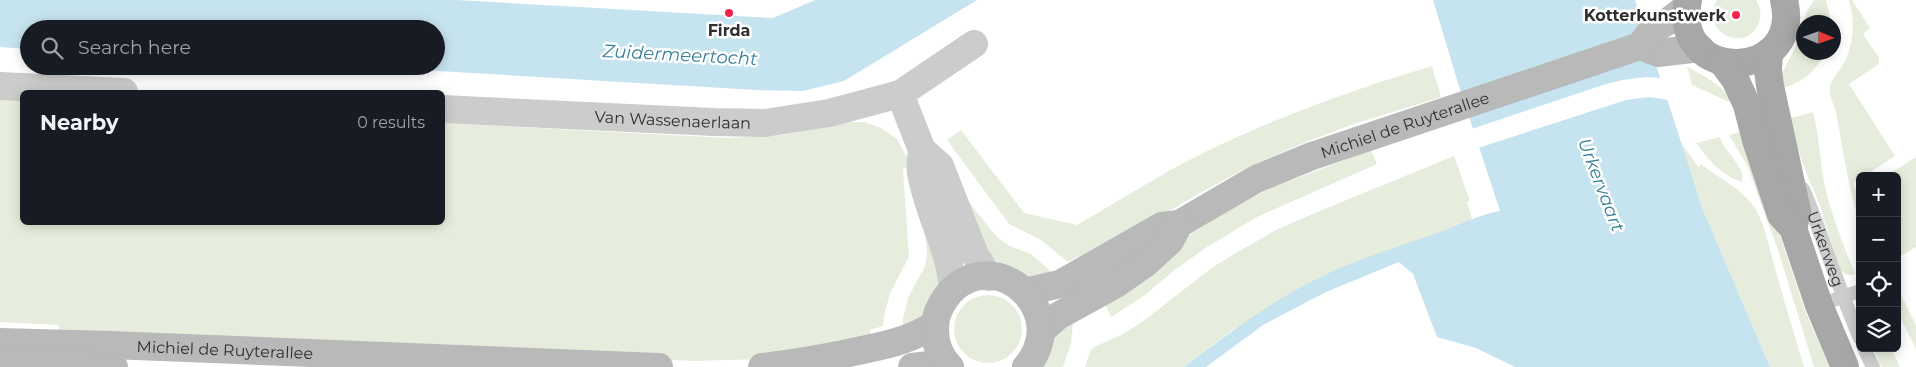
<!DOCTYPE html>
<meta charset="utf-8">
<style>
body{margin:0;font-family:Montserrat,sans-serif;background:#242831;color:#f1f3f6}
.controls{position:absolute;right:15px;bottom:15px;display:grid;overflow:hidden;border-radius:8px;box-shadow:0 2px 12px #0003}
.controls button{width:45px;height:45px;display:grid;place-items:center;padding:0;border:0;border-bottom:1px solid #363941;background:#171b24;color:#f1f3f6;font:25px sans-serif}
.compass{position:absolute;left:1796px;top:15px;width:45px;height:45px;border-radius:50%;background:#171b24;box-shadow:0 2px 12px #0003;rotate:92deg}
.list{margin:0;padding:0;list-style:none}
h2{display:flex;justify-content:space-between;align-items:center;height:65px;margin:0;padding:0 20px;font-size:21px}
h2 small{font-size:16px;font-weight:400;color:#9ea1a6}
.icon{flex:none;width:28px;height:28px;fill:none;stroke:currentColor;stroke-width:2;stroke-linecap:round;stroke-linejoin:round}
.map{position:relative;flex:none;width:1916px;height:367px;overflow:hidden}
.search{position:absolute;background:#171b24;box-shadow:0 2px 12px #0003;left:20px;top:20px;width:425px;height:55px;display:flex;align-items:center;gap:12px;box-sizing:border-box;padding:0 18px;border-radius:28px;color:#9ea1a6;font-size:19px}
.panel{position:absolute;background:#171b24;box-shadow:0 2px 12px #0003;left:20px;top:90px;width:425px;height:135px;border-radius:8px}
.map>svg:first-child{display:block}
.green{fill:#e7eddc}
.water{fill:#c6e4ef}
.pier{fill:#fff}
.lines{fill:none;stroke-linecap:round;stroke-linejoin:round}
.service{stroke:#ccc;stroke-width:14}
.minor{stroke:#ccc;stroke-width:28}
.secondary{stroke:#b9b9b9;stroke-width:28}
.primary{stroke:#a7a7a7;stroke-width:28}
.poi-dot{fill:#f4234c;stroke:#fff;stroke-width:2}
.labels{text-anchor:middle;stroke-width:5;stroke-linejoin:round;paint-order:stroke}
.poi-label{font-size:16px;font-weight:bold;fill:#2f2f2f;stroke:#fff;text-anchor:end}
.street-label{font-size:16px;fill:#2f2f2f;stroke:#fff}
.water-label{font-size:18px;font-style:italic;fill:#367e98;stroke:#fff}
</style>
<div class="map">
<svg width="1916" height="367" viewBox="0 0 1916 367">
<rect width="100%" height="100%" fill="#fff"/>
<g class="green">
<path d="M 1717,0 L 1756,0 C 1760,7 1762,14 1759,22 C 1747,55 1699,33 1717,0 Z"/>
<path d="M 1814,0 L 1826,0 L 1831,22 L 1804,22 L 1807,11 Z"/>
<path d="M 1849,0 L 1852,0 L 1870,28 L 1863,34 L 1879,58 L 1879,64 L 1849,84 L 1895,156 L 1864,176 L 1860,176 L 1860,178 L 1853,183 L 1858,194 L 1860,193 L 1860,224 C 1848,187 1843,150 1836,112 C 1834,104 1828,94 1830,86 C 1832,78 1840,71 1844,63 C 1854,44 1855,21 1849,0 Z"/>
<path d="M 1804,23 L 1804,52 L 1825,53 C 1816,71 1802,83 1782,88 L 1783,71 L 1798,42 Z"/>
<path d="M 1432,66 L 1441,97 L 1351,125 L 1306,142 L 1248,167 L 1193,197 L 1083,263 L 1079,256 L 1068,262 L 1041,240 L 1009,224 L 947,140 L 961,130 L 1024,213 L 1077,225 C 1119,201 1160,174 1203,153 C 1277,117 1354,89 1432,66 Z"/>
<path d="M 1687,67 C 1702,74 1723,86 1732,101 L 1727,101 L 1692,85 Z"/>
<path d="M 0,99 L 22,100 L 22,222 L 442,222 L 443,123 L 729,138 L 783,135 L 848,122 L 865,122 L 881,128 L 897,139 L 910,163 L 910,167 L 903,168 L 909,257 L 891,291 L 885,311 L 883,326 L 870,330 L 871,338 L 761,359 L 695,361 L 59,337 L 59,325 L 0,322 Z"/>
<path d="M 1813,112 C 1819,135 1820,158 1824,182 C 1831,214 1843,244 1855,274 C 1849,276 1844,275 1840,269 L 1819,203 L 1805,170 L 1788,119 Z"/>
<path d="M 1745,131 L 1806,313 L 1830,367 L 1814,367 L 1777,247 L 1765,215 L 1747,165 L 1729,135 Z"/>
<path d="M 1720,137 C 1724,152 1746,166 1742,182 C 1724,177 1707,159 1696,143 Z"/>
<path d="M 1680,141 L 1698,167 L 1701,164 C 1718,178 1739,187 1752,204 C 1764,219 1770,250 1775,268 C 1784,301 1794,334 1804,367 L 1770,367 L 1703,210 Z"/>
<path d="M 1371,150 L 1377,164 L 1257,217 L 1207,247 L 1176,269 L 1145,295 L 1111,317 L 1104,302 L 1194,232 L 1229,210 L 1268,189 Z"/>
<path d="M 1454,156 L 1470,201 L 1467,202 L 1472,219 L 1234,329 L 1184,367 L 1085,367 L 1090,352 L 1094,347 L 1121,335 L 1142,322 L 1213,267 L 1246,247 L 1278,229 L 1322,210 Z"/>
<path d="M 1916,157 L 1916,247 L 1897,258 L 1897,176 L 1886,176 Z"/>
<path d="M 966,201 L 969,202 L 997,237 L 1008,245 L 1031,254 L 1054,274 L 1038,279 L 1024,277 L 1000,264 L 989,255 Z"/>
<path d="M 925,229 L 942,270 L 938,288 L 922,315 L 913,324 L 903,326 L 903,318 L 908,298 L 925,266 L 927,254 Z"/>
<path d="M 1897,287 L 1916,325 L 1916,349 L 1897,311 Z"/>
<circle cx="988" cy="329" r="34"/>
<path d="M 1073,323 L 1071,344 L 1063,367 L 1044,367 C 1046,344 1055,335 1073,323 Z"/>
<path d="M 1873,348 L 1891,348 L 1900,367 L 1881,367 Z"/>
</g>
<g class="water">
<path d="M 0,0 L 456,0 L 773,18 L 815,0 L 977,0 L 844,81 L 803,91 L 756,90 L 353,66 L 436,66 L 436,29 L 29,29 L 29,49 L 0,47 Z"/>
<path d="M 1433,0 L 1635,0 L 1703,210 L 1770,367 L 1515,367 L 1476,348 L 1437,337 L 1413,274 L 1399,262 L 1326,292 L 1263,325 L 1206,367 L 1184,367 C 1221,339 1259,310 1301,287 C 1343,264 1390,249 1435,234 C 1457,226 1477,215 1500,211 L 1458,83 Z"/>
</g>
<path class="pier" d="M 1645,77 L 1663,78 L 1670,100 L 1649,97 L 1626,100 L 1478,148 L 1472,129 L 1606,84 L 1623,80 Z"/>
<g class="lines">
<g class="service">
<path id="s1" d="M 1803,189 C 1824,238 1838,289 1860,338"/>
<path d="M 1819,305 L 1860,291"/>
<path d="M 1864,348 L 1873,367"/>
</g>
<g class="minor">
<path d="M 0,86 L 124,92"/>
<path d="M 900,94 L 922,150"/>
<path id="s2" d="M 442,109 L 714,122 L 765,123 L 829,113 L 900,94 L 974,44"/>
<path d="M 953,289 C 950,249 928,213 921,173 C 920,166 921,157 922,150 L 940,166 L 975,255 L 989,277"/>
</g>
<g class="secondary">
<path d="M 1640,46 L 1658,53 L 1700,48"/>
<path id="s3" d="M 1025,292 L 1060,284 L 1162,226 L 1179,224 L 1256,179 L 1312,156 L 1640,46 L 1651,31 L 1670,20 L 1687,7"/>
<path d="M 1041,331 L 1058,316 L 1116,284 L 1146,263 L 1170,241 L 1179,224"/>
<path id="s4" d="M 0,342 L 110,345 L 659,367"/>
<path d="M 0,362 L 114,367"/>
<path d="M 762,367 C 798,363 832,357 867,349 C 891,344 915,338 935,324"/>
<path d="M 912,367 L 946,363"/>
<path d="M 950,367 C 937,354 933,336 936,318 C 939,307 944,299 951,291 C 999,244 1072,314 1026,367"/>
</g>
<g class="primary">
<path d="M 1688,0 C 1670,85 1804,83 1784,0"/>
<path d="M 1769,52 L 1768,70 L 1770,86 L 1797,211 L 1794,225"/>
<path d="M 1723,63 L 1735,79 L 1747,105 L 1756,140 L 1781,215 L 1793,228 L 1819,305 L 1845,367"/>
</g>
</g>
<g class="poi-dot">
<circle cx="729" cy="13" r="5"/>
<circle cx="1736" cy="15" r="5"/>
</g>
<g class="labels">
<g class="poi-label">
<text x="1726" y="21">Kotterkunstwerk</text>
<text x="729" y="36" text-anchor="middle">Firda</text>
</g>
<g class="street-label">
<text dy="6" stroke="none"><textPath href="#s2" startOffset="231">Van Wassenaerlaan</textPath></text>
<text dy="6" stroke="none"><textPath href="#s3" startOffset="418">Michiel de Ruyterallee</textPath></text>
<text dy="6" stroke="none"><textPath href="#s1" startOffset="64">Urkerweg</textPath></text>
<text dy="6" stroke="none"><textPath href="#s4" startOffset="225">Michiel de Ruyterallee</textPath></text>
</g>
<g class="water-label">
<text transform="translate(680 55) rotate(3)" y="6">Zuidermeertocht</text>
<text transform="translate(1601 185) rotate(69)" y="6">Urkervaart</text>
</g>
</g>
</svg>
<div class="controls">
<button>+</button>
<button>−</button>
<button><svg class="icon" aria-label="locate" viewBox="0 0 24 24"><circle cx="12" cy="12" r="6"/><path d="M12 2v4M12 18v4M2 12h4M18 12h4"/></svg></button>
<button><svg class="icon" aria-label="layers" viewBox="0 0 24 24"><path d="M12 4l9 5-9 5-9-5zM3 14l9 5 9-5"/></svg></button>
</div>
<svg class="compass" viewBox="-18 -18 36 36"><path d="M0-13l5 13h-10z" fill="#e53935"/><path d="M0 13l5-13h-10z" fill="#9ea1a6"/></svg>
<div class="search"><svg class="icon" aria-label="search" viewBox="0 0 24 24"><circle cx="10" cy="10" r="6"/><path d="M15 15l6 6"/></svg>Search here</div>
<section class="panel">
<h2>Nearby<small>0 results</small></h2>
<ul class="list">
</ul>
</section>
</div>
